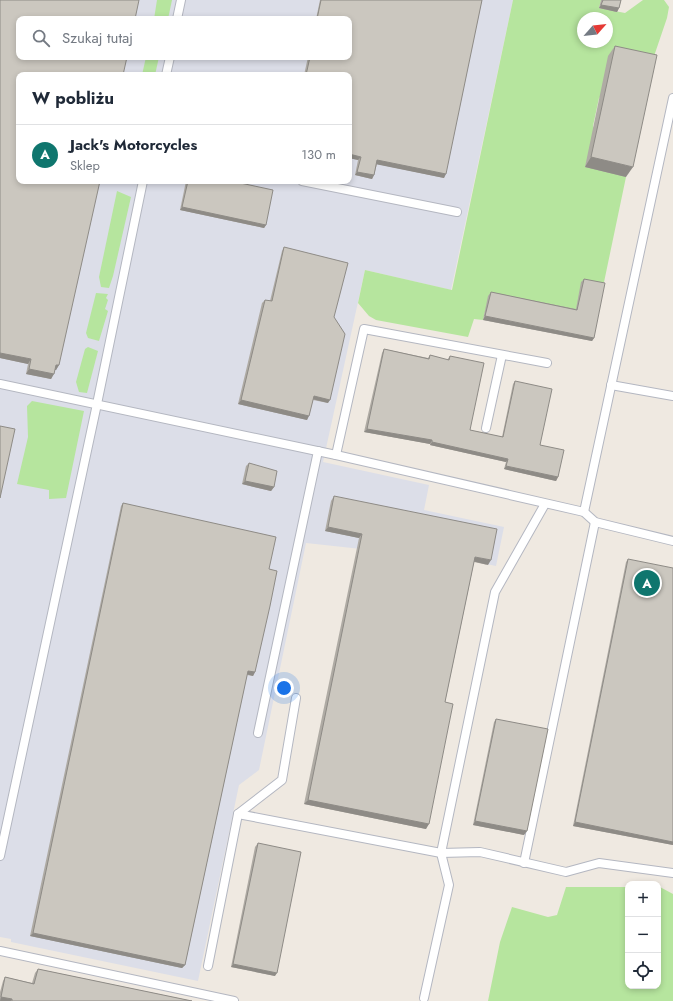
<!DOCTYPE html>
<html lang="pl">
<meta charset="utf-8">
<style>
body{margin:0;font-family:Jost,sans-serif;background:#f6f6f7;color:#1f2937}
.controls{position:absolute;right:12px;bottom:12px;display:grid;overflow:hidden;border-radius:8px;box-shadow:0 2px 6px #0003}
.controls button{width:36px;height:36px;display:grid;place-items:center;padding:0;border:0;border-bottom:1px solid #e0e1e3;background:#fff;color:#1f2937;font:20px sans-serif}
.compass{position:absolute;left:577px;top:12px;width:36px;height:36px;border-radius:50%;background:#fff;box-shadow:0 2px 6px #0003;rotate:63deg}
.you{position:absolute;left:284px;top:688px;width:14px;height:14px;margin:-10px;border:3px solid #fff;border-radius:50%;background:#1a73e8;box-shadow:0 0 0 6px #1a73e833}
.badge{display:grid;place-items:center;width:26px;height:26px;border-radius:50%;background:#0f766e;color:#fff;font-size:13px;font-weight:700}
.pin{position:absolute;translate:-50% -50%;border:2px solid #fff;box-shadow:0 1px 4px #0006}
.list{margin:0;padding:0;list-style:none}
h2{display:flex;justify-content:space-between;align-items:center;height:52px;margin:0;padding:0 16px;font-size:17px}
h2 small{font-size:13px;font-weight:400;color:#747a83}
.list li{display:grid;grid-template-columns:26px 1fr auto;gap:12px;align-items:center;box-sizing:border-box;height:60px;padding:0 16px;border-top:1px solid #e0e1e3}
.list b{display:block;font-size:15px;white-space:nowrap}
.list p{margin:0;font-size:13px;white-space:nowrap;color:#747a83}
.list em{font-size:13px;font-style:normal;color:#747a83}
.icon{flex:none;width:22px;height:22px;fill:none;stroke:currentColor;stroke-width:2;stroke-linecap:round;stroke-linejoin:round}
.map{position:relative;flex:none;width:673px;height:1001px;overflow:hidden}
.search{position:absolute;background:#fff;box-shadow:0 2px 6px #0003;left:16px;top:16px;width:336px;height:44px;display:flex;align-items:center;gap:10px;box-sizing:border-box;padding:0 14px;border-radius:8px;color:#747a83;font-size:15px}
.panel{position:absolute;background:#fff;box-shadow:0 2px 6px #0003;left:16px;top:72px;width:336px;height:112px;border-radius:8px}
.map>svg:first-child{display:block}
.airport{fill:#dcdee8;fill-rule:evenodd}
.green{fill:#b6e59e;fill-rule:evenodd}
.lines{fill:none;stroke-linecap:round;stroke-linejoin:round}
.lane-casing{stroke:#b4b7c1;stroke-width:10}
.lane{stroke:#fff;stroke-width:8}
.wall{fill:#afaba4}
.shaded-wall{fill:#8e8b86}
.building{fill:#cbc7bf;stroke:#8e8b86}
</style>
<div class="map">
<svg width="673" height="1001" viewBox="0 0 673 1001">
<rect width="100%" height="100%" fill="#efe9e1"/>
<path class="airport" d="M 0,0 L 513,0 L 451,290 L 365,270 L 323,462 L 429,485 L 424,510 L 504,527 L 496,566 L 472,561 L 306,543 L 259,770 L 239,785 L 198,981 L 11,942 L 11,939 L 0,937 ZM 19,19 L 349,19 L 349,57 L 19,57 ZM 19,75 L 349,75 L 349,181 L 19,181 Z"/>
<g class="green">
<path d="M 157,0 L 172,0 L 168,19 L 154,19 Z"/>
<path d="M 513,0 L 601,0 L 599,8 L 625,13 L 643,0 L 664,0 L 669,7 L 667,18 L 651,65 L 599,98 L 593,126 L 626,177 L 603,287 L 575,313 L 489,296 L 483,320 L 474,319 L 468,337 L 376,320 L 369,316 L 358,303 L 365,270 L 452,290 ZM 583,18 L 607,18 L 607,42 L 583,42 Z"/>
<path d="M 146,57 L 159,57 L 155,75 L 142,75 Z"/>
<path d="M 117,191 L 131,197 L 113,276 L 109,288 L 101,287 L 99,277 Z"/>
<path d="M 96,293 L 108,294 L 106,298 L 108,300 L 105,309 L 108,311 L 99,341 L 88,338 L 86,333 Z"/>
<path d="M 88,347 L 98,351 L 87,393 L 79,392 L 76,382 L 85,349 Z"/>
<path d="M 32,401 L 84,411 L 66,498 L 49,499 L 49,490 L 17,484 L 28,437 L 27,406 Z"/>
<path d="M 658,886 L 673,894 L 673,1001 L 488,1001 L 500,942 L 512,907 L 548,917 L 557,915 L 566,887 L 628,887 L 628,986 L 658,986 Z"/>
</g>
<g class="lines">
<g class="lane-casing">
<g id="lane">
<path d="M 177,19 L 181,0"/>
<path d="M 166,75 L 170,57"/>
<path d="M 302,181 L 457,212"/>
<path d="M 0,384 L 336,455 L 584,512 L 595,522 L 673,541"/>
<path d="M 611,385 L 673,396"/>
<path d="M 486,428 L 502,355"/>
<path d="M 336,455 L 364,329 L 547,363"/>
<path d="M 584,512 L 673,98"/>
<path d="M 258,733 L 318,451"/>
<path d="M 238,814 L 441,853 L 480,852 L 566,872 L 599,863 L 673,873"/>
<path d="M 0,856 L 97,404 L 143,181"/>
<path d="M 524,863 L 595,522"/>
<path d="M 0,951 L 234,1001"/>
<path d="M 208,966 L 238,814 L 282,780 L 296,698"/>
<path d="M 424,998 L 449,885 L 441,853 L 495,592 L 545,504"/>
</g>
</g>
<use href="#lane" class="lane"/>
</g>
<g class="wall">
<path d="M 0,0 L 59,365 L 56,370 L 55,370 L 51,379 L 26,374 L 28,364 L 0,358 Z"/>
<path d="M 320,0 L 482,0 L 444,178 L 377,164 L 374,175 L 372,179 L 355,175 L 358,160 L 349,158 L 349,75 L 304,75 L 308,57 L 349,57 L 349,19 L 316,19 Z"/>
<path d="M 601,0 L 621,0 L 619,8 L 617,12 L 599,8 Z"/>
<path d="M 615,46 L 626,177 L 585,167 L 608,56 Z"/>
<path d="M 186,181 L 231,181 L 266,225 L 264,228 L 180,210 Z"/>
<path d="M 284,247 L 334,317 L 328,403 L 313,400 L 307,420 L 238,404 L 262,303 L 265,300 L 270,301 L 282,251 Z"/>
<path d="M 584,279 L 594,338 L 592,341 L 483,320 L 488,296 L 491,292 L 576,309 L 581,282 Z"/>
<path d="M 384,349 L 428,358 L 430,355 L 447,360 L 450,356 L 470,430 L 502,437 L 513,384 L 515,381 L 540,445 L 558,477 L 556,481 L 504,469 L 506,462 L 430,445 L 430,444 L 364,432 L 382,353 Z"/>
<path d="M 249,463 L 274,487 L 271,491 L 242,484 L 246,466 Z"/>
<path d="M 334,496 L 488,565 L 474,562 L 445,702 L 426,829 L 304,804 L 359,538 L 325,531 L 331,501 Z"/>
<path d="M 123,503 L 269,569 L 255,672 L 253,676 L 247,675 L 185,965 L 182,968 L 30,936 L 121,506 Z"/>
<path d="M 628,559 L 673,845 L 573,826 L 626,562 Z"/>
<path d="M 496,719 L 524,835 L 473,825 L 494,722 Z"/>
<path d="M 258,843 L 275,976 L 231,967 L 255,847 Z"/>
<path d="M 38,969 L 192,1001 L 0,1001 L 0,992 L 3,981 L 5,977 L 32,983 L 35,973 Z"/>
</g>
<g class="shaded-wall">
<path d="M 601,5 L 619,8 L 617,12 L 599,8 Z"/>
<path d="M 349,154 L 361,157 L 358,160 L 349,158 Z"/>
<path d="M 591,157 L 633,167 L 626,177 L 585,167 Z"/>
<path d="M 377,160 L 446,174 L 444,178 L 375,164 Z"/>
<path d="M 357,172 L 374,175 L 372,179 L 355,175 Z"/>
<path d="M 182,207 L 266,225 L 264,228 L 180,210 Z"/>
<path d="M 485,316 L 594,338 L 592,341 L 483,320 Z"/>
<path d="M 0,353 L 31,359 L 28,364 L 0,358 Z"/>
<path d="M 56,365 L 59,365 L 56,370 L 53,370 Z"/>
<path d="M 29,369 L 54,374 L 51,379 L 26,374 Z"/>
<path d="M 314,396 L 330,400 L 328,403 L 312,399 Z"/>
<path d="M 241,400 L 309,416 L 307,420 L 238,404 Z"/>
<path d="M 367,429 L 432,440 L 430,444 L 364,432 Z"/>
<path d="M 432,442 L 508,459 L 506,462 L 430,445 Z"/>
<path d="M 506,466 L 558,477 L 556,481 L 504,469 Z"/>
<path d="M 245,481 L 274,487 L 271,491 L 242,484 Z"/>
<path d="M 328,527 L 362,534 L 359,538 L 325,531 Z"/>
<path d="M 475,557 L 491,560 L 488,565 L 472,561 Z"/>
<path d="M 248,671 L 255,672 L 253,676 L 246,674 Z"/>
<path d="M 308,800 L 429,824 L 426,829 L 304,804 Z"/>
<path d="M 475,821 L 527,831 L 524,835 L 473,825 Z"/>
<path d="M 575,822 L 673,842 L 673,845 L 573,826 Z"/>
<path d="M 33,933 L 185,965 L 182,968 L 30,936 Z"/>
<path d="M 233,964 L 277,973 L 275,976 L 231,967 Z"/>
<path d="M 1,997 L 12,999 L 11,1001 L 0,1001 Z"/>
</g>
<g class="building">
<path d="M 0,0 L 139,0 L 135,19 L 19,19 L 19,57 L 127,57 L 123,75 L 19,75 L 19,181 L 100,181 L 59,365 L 56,365 L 54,374 L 29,369 L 31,359 L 0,353 Z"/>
<path d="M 321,0 L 482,0 L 446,174 L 377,160 L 374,175 L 357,172 L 361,157 L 349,154 L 349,75 L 306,75 L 310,57 L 349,57 L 349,19 L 317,19 Z"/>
<path d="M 603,0 L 621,0 L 619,8 L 601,5 Z"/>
<path d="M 615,46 L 657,55 L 633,167 L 591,157 Z"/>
<path d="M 188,181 L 231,181 L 273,190 L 266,225 L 182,207 Z"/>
<path d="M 284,247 L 348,263 L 334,317 L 345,334 L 330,400 L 314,396 L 309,416 L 241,400 L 265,300 L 272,301 Z"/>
<path d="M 584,279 L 605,283 L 594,338 L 485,316 L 491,292 L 577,310 Z"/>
<path d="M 384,349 L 429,359 L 430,355 L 449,360 L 450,356 L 484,363 L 470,430 L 503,437 L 515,381 L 552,389 L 540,445 L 564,450 L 558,477 L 506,466 L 508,459 L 432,442 L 432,440 L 367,429 Z"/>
<path d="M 0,426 L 15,429 L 0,498 Z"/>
<path d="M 249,463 L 277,471 L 274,487 L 245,481 Z"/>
<path d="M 334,496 L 497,529 L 491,560 L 475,557 L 445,702 L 453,704 L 429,824 L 308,800 L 362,534 L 328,527 Z"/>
<path d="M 123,503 L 276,537 L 269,569 L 277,571 L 270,606 L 255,672 L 248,671 L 185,965 L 33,933 Z"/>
<path d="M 628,559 L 673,568 L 673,842 L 575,822 Z"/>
<path d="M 496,719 L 548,729 L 527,831 L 475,821 Z"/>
<path d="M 258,843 L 301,852 L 277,973 L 233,964 Z"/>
<path d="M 38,969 L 192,1001 L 12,1001 L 12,999 L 1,997 L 5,977 L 34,984 Z"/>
</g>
</svg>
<div class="controls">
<button>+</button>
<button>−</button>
<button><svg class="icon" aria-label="locate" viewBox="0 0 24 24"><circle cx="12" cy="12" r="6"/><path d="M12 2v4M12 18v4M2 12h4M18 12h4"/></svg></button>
</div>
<svg class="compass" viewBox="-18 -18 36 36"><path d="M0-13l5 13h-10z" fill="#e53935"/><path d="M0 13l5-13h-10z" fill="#747a83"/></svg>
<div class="you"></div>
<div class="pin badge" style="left:647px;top:583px">A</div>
<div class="search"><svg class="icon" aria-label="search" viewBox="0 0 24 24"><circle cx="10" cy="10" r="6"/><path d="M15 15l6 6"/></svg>Szukaj tutaj</div>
<section class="panel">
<h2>W pobliżu<small></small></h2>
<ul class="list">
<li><span class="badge">A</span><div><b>Jack's Motorcycles</b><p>Sklep</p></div><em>130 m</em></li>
</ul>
</section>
</div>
